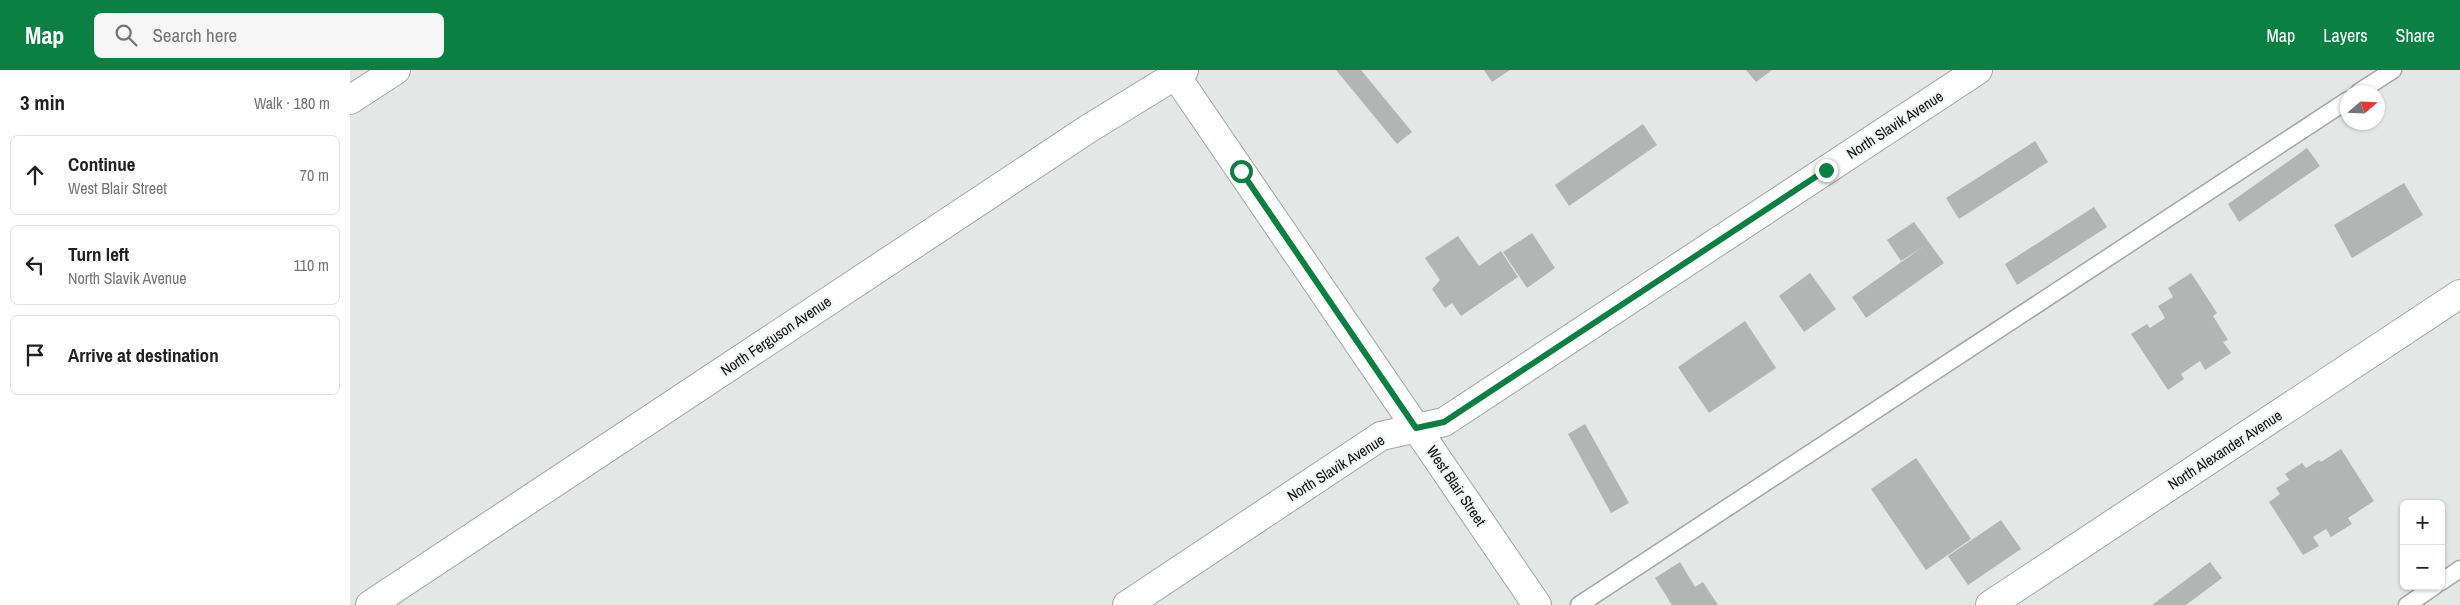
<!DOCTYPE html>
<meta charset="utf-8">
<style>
body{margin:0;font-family:"Archivo Narrow",sans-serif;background:#f6f6f6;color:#202124}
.controls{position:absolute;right:15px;bottom:15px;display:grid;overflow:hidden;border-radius:8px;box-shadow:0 1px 4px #0004}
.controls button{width:45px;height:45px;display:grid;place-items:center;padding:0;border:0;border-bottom:1px solid #e0e0e0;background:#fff;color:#202124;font:25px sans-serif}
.compass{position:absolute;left:1990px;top:15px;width:45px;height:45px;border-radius:50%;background:#fff;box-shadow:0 1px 4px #0004;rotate:71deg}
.stop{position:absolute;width:15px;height:15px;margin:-11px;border:4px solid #0b8043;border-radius:50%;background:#fff}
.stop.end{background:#0b8043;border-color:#fff;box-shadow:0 1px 5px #0008}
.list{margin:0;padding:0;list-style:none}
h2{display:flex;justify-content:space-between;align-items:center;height:65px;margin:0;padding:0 20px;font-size:21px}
h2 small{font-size:16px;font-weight:400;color:#757577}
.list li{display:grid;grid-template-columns:32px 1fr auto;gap:15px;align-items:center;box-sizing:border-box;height:80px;margin:0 10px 10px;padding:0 10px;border:1px solid #e0e0e0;border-radius:8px}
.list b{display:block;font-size:19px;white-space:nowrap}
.list p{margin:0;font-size:16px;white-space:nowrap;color:#757577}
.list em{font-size:16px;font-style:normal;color:#757577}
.icon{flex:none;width:28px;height:28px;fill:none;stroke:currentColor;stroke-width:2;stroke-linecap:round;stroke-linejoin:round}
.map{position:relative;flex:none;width:2110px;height:535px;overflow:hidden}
header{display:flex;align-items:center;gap:30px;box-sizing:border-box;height:70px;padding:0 25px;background:#0b8043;color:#fff}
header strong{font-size:24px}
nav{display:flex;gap:28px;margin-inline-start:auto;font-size:18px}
.search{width:350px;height:45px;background:#f6f6f6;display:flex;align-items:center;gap:12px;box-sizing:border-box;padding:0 18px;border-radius:8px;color:#757577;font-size:19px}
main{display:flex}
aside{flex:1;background:#fff}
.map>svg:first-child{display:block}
.building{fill:#b1b6b4}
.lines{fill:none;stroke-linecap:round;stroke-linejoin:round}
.lane-casing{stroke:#a2a7a5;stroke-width:19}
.street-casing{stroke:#a2a7a5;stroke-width:30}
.secondary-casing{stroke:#a2a7a5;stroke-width:30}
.lane{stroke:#fff;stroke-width:16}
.street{stroke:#fff;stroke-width:28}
.secondary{stroke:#fff;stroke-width:28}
.route{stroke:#0b8043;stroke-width:6}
.labels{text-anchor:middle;stroke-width:4;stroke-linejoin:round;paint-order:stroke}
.street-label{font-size:15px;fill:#0d0f0e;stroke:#f0f5f3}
</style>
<header>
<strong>Map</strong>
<div class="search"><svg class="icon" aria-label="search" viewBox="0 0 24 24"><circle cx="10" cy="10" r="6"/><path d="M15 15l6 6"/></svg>Search here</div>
<nav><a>Map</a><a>Layers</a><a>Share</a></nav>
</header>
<main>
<aside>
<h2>3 min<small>Walk · 180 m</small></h2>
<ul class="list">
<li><svg class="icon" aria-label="ahead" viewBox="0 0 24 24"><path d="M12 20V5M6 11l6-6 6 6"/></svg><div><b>Continue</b><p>West Blair Street</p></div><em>70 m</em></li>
<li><svg class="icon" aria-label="left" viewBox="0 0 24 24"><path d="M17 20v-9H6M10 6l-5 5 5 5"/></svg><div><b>Turn left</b><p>North Slavik Avenue</p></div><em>110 m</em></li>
<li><svg class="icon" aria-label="arrive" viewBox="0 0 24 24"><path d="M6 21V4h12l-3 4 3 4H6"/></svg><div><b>Arrive at destination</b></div></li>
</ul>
</aside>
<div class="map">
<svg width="2110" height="535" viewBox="0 0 2110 535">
<rect width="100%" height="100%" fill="#e3e8e6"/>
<g class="building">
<path d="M 986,0 L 1011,0 L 1062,62 L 1047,74 Z"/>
<path d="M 1134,0 L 1160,0 L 1142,12 Z"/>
<path d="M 1396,0 L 1422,0 L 1406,12 Z"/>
<path d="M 1293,54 L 1307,75 L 1219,136 L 1205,115 Z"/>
<path d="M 1685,71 L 1698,92 L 1609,149 L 1596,128 Z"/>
<path d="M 1957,78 L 1970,96 L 1889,152 L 1878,134 Z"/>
<path d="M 2054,113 L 2073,145 L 2002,188 L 1984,155 Z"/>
<path d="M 1744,137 L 1757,157 L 1667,215 L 1655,194 Z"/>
<path d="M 1564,152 L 1594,193 L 1516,248 L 1502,227 L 1574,176 L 1551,191 L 1537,170 Z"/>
<path d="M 1182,163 L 1205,198 L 1177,218 L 1153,182 Z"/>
<path d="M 1108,166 L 1129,196 L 1151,181 L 1168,207 L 1111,246 L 1102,233 L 1095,238 L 1082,219 L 1090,210 L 1075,188 Z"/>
<path d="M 1460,203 L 1486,239 L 1454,262 L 1429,226 Z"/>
<path d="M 1841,203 L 1867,243 L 1863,246 L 1878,270 L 1873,272 L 1881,283 L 1855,300 L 1850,291 L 1831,304 L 1834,309 L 1818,320 L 1781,264 L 1797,254 L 1800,258 L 1815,248 L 1808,236 L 1823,227 L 1818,218 Z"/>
<path d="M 1395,251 L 1426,298 L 1359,343 L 1328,297 Z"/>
<path d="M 1235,354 L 1279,433 L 1261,443 L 1218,364 Z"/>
<path d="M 1991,379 L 2024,431 L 1998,448 L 2002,454 L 1981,467 L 1976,459 L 1963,467 L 1969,476 L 1953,485 L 1919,432 L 1930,424 L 1926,418 L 1939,410 L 1935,404 L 1952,393 L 1956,398 L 1969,390 L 1971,392 Z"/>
<path d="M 1566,388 L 1621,469 L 1576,500 L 1521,419 Z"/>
<path d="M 1651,450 L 1671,479 L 1618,515 L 1598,486 Z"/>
<path d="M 1330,492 L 1345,517 L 1353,512 L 1368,535 L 1322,535 L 1305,508 Z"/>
<path d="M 1860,492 L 1872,508 L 1836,535 L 1802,535 Z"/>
</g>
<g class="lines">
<g class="lane-casing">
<g id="lane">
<path d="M 2009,22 L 2043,0"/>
<path d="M 2091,512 L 2110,499"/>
<path d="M 1229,535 L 1998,30"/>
<path d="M 2057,535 L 2085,516"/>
</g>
</g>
<g class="street-casing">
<g id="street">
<path d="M 20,535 L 738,59 L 834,0"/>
<path d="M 777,535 L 1031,366 L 1094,352 L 1628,0"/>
<path d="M 1640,535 L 2110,224"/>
</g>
</g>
<g class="secondary-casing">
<g id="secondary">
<path d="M 822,0 L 1187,535"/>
<path d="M 0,30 L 46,0"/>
</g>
</g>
<use href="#lane" class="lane"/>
<use href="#street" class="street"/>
<use href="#secondary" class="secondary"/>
</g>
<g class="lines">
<path class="route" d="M 891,101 L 1066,358 L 1094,352 L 1476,100"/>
</g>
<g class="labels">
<g class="street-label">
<text transform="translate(1545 55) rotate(-33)" y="5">North Slavik Avenue</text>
<text transform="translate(426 266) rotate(-34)" y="5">North Ferguson Avenue</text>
<text transform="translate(1875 380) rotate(-33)" y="5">North Alexander Avenue</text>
<text transform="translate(986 398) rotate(-32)" y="5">North Slavik Avenue</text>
<text transform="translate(1106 416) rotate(56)" y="5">West Blair Street</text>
</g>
</g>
</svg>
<div class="controls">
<button>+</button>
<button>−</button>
</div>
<svg class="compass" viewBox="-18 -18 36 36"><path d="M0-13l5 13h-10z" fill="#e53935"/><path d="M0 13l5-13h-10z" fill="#757577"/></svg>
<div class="stop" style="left:891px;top:101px"></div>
<div class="stop end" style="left:1476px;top:100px"></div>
</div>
</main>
